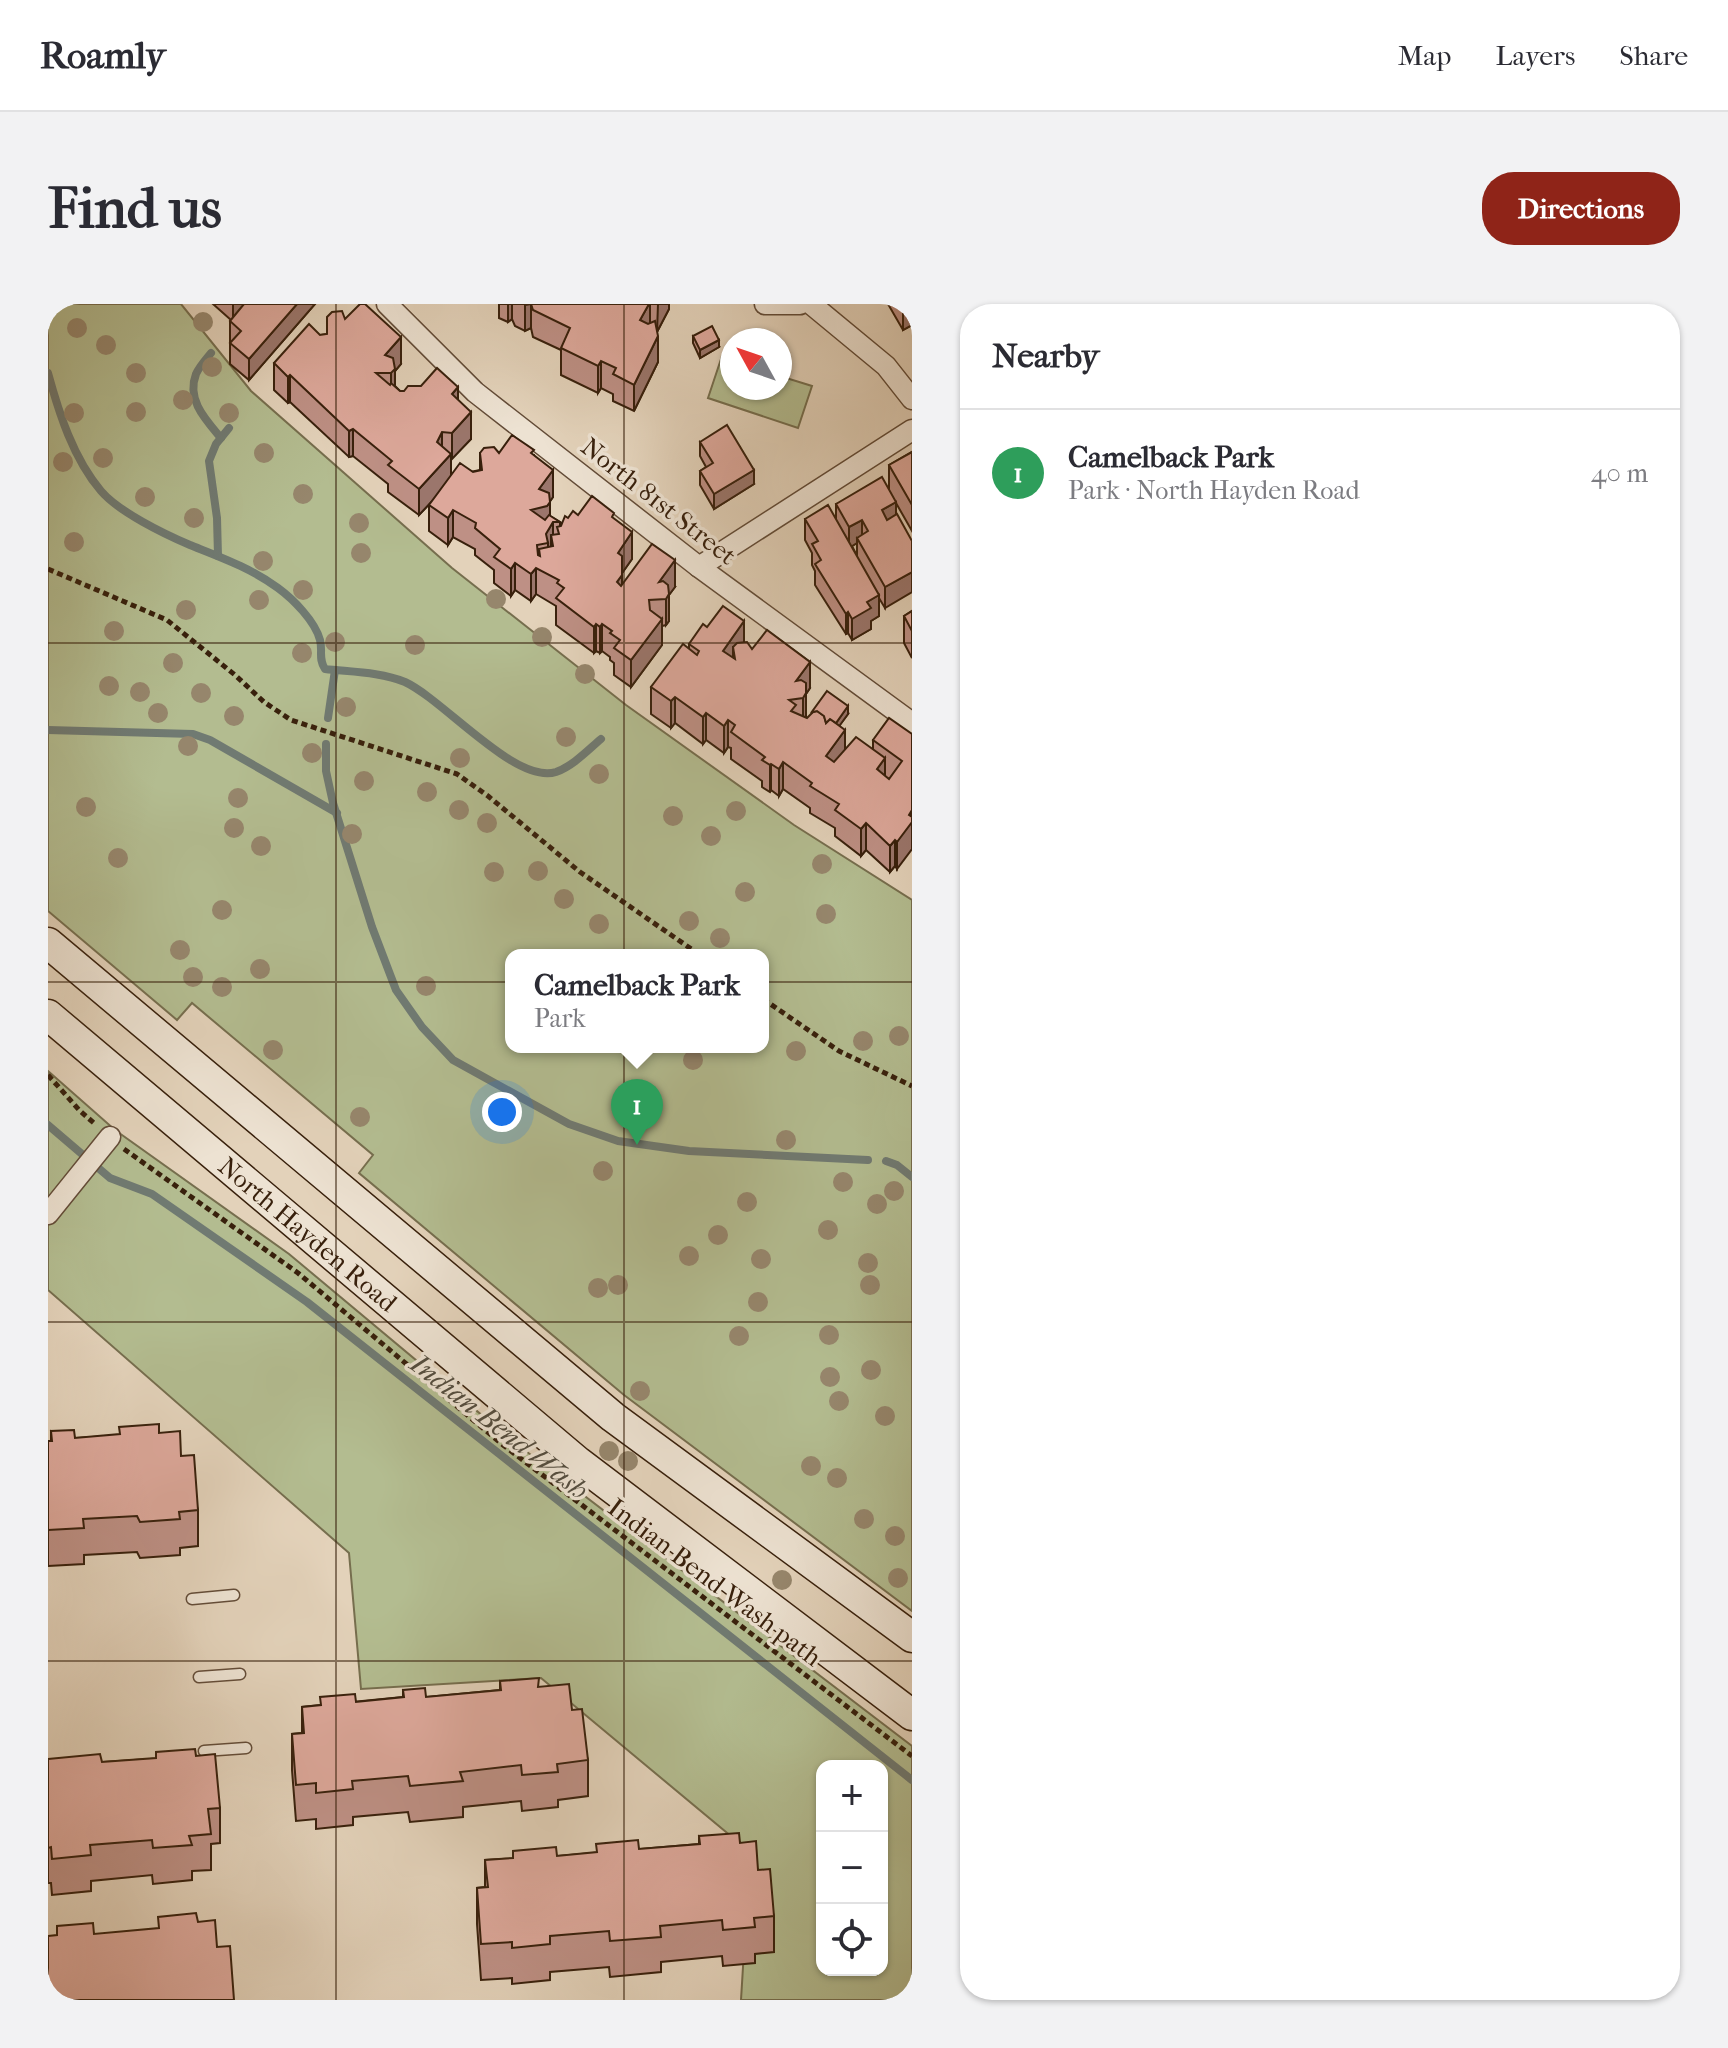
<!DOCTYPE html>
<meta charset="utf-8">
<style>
body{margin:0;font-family:"IM FELL French Canon",serif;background:#f2f2f3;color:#2b2b33}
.controls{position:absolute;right:24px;bottom:24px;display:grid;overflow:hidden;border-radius:16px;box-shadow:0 2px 6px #0004}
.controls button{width:72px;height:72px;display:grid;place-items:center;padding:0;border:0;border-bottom:2px solid #e1e1e2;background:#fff;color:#2b2b33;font:40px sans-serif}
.compass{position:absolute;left:672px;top:24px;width:72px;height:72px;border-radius:50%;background:#fff;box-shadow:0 2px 6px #0004;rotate:310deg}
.you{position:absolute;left:454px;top:808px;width:28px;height:28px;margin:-20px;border:6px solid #fff;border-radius:50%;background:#1a73e8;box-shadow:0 0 0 12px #1a73e833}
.badge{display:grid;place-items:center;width:52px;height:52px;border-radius:50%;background:#8f2418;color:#fff;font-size:26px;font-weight:700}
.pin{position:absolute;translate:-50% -66px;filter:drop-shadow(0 2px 4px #0008)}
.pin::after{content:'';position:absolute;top:42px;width:28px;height:24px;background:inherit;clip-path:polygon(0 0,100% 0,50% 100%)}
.popup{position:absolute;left:457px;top:645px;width:264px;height:104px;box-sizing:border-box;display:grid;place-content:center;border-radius:16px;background:#fff;filter:drop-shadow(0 2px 6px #0005);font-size:26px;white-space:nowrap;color:#7c7c81}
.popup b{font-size:30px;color:#2b2b33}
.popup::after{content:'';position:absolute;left:50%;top:100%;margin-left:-16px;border:16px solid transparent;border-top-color:#fff}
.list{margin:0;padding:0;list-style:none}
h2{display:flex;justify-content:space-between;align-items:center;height:104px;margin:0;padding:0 32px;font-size:34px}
h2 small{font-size:26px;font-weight:400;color:#7c7c81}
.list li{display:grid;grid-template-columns:52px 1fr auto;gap:24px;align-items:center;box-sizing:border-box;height:128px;padding:0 32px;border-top:2px solid #e1e1e2}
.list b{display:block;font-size:30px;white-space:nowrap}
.list p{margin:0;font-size:26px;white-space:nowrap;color:#7c7c81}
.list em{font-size:26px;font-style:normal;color:#7c7c81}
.icon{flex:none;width:44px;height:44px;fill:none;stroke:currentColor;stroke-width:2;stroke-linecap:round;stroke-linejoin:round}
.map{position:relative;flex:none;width:864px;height:1696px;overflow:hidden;border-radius:32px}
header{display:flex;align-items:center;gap:48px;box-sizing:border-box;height:112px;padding:0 40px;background:#fff;border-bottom:2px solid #e1e1e2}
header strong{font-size:38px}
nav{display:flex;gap:44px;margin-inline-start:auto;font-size:28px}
.intro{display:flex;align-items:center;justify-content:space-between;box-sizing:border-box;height:192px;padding:0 48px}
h1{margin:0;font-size:56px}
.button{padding:20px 36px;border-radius:32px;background:#8f2418;color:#fff;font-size:28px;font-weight:700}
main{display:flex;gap:48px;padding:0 48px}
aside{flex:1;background:#fff;border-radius:32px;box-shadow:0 2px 6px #0004}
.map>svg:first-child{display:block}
.green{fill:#b3bc90;stroke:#766e4e;stroke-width:2;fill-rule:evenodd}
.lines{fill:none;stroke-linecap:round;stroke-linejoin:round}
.stream{stroke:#707a72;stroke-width:8}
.lane-casing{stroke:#634c38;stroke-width:13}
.street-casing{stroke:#634c38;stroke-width:23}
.secondary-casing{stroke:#38200c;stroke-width:33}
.path{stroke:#38200c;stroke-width:5;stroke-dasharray:6 4;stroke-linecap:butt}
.lane{stroke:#ede2d2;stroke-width:10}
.street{stroke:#ede2d2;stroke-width:20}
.secondary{stroke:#ede2d2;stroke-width:30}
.tree{fill:#96866c}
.wall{fill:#be9085;stroke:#38200c;stroke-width:2;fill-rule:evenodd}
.shaded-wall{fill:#9b766c;stroke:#38200c;stroke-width:2}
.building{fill:#dda89b;stroke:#38200c;stroke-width:2}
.grid{fill:none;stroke:#38200c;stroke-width:2;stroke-opacity:0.55}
.labels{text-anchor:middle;stroke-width:7;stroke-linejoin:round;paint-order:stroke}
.street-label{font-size:26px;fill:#38200c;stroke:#ede2d2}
.water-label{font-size:28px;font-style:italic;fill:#544d3f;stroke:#ede2d2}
</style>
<header>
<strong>Roamly</strong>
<nav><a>Map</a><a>Layers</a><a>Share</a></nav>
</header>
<div class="intro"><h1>Find us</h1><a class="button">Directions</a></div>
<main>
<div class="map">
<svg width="864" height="1696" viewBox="0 0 864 1696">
<rect width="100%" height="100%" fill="#e3d2ba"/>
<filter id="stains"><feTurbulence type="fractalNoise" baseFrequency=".0025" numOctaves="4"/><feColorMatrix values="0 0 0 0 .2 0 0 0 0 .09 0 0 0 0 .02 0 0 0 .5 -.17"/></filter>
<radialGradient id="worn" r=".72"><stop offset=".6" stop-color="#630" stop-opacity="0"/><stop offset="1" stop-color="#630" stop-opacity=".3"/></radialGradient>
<g class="green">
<path d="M 0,0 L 133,0 L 203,87 L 404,264 L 578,401 L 746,521 L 864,596 L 864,1307 L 576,1091 L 311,869 L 325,851 L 144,699 L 129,716 L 0,607 ZM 463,651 L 715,651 L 715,743 L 463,743 Z"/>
<path d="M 674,52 L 684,56 L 684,84 L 732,84 L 732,72 L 764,82 L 750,124 L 660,94 Z"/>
<path d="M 0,767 L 67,826 L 241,950 L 466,1138 L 864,1442 L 864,1696 L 693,1696 L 702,1548 L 493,1374 L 313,1385 L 301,1249 L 0,986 ZM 774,1462 L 834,1462 L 834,1666 L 774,1666 Z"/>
</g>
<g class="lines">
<g class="stream">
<path d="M 163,49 C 158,55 151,63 148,70 C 138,96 158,116 173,134"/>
<path d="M 0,69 C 11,109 25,154 53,187 C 71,208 116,230 142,241 C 172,253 203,264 230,284 C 245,295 267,317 272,336 C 275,347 270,355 277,365 C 303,368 333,368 357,378 C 396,396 468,481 508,468 C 525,462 540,446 553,435"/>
<path d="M 170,252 L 169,214 L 161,157 L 168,140 L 181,124"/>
<path d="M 280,414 L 287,366"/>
<path d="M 0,426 L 145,430 L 162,436 L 289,509"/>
<path d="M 278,440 L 278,467 L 285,499 L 324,623 L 348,686 L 374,723 L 405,756 L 521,820 L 570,837 L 641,847 L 820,856"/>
<path d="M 0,821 L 62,874 L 104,890 L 259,998 L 864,1476"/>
<path d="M 838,857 L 849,861 L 864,873"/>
</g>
<g class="lane-casing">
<g id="lane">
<path d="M 144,1295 L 186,1291"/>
<path d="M 151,1373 L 192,1370"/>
<path d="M 156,1447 L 198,1444"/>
</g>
</g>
<g class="street-casing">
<g id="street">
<path d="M 339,0 L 427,88 L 651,263 L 864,419"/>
<path d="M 717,0 L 752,0"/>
<path d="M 763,0 L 838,62 L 864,95"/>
<path d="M 651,263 L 864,126"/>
<path d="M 0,910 L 62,833"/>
</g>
</g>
<g class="secondary-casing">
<g id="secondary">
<path d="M 0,639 L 565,1113 L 864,1333"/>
<path id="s1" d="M 0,711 L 530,1158 L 864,1411"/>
</g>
</g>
<g class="path">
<path d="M 0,265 L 119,316 L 187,371 L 216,398 L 243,416 L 409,470 L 440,492 L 532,568 L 652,651"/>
<path d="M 715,695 L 791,747 L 864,782"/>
<path d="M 0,771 L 32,807 L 47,820"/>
<path d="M 76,845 L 250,969 L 455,1141 L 864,1452"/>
</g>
<use href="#lane" class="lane"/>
<use href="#street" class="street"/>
<use href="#secondary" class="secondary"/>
</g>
<g class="tree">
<circle cx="155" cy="18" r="10"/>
<circle cx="29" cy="24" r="10"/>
<circle cx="58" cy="41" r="10"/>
<circle cx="164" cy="63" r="10"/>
<circle cx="88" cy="69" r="10"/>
<circle cx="135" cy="96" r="10"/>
<circle cx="88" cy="108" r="10"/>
<circle cx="26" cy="109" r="10"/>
<circle cx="181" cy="109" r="10"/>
<circle cx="216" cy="149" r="10"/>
<circle cx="55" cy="154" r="10"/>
<circle cx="15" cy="158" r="10"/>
<circle cx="255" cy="190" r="10"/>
<circle cx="97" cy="193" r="10"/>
<circle cx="146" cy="214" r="10"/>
<circle cx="311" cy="219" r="10"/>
<circle cx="26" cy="238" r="10"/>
<circle cx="313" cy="249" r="10"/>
<circle cx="215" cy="257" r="10"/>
<circle cx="255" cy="286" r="10"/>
<circle cx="448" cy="295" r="10"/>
<circle cx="211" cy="296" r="10"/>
<circle cx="138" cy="306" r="10"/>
<circle cx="66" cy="327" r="10"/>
<circle cx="494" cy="333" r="10"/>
<circle cx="287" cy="338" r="10"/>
<circle cx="367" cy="341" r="10"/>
<circle cx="254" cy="349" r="10"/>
<circle cx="125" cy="359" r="10"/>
<circle cx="537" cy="370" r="10"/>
<circle cx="61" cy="382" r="10"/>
<circle cx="92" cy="388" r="10"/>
<circle cx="153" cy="389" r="10"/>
<circle cx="298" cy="403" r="10"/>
<circle cx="110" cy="409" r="10"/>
<circle cx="186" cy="412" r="10"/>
<circle cx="518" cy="433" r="10"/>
<circle cx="140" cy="442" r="10"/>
<circle cx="264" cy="449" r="10"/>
<circle cx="412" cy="454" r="10"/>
<circle cx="551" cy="470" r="10"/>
<circle cx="316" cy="477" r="10"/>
<circle cx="379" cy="488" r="10"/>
<circle cx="190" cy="494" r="10"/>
<circle cx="38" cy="503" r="10"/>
<circle cx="411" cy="506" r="10"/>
<circle cx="688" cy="507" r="10"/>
<circle cx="625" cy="512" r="10"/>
<circle cx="439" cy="519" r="10"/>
<circle cx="186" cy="524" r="10"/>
<circle cx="304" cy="530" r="10"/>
<circle cx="663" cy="532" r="10"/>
<circle cx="213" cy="542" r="10"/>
<circle cx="70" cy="554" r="10"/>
<circle cx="774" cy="560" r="10"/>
<circle cx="490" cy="567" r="10"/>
<circle cx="446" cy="568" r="10"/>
<circle cx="697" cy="588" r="10"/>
<circle cx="516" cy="595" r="10"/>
<circle cx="174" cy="606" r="10"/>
<circle cx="778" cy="610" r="10"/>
<circle cx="641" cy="617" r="10"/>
<circle cx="551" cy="620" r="10"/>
<circle cx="672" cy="634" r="10"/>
<circle cx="132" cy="646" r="10"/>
<circle cx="212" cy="665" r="10"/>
<circle cx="145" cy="673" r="10"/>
<circle cx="378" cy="682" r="10"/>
<circle cx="174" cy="683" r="10"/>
<circle cx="851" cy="732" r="10"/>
<circle cx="815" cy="737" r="10"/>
<circle cx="225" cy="746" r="10"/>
<circle cx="748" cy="747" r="10"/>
<circle cx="645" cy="756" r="10"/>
<circle cx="312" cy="813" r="10"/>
<circle cx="738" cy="836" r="10"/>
<circle cx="555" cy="867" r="10"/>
<circle cx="795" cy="878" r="10"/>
<circle cx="846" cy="887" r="10"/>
<circle cx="699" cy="898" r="10"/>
<circle cx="829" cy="900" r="10"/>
<circle cx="780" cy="926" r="10"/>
<circle cx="670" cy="931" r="10"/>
<circle cx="641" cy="952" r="10"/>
<circle cx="713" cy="955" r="10"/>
<circle cx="820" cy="959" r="10"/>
<circle cx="570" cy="981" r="10"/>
<circle cx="822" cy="981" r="10"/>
<circle cx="550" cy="984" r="10"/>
<circle cx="710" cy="998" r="10"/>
<circle cx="781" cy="1031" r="10"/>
<circle cx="691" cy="1032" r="10"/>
<circle cx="823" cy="1066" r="10"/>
<circle cx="782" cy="1073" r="10"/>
<circle cx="592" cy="1087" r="10"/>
<circle cx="791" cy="1097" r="10"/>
<circle cx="837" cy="1112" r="10"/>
<circle cx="561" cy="1147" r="10"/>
<circle cx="580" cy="1157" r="10"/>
<circle cx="763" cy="1162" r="10"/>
<circle cx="789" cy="1174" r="10"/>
<circle cx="816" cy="1215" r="10"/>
<circle cx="847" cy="1232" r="10"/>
<circle cx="850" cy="1274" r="10"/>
<circle cx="734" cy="1276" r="10"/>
</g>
<g class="wall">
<path d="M 165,0 L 267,0 L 201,76 L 182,60 L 182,17 L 183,16 Z"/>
<path d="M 451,0 L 621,0 L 621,5 L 609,28 L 610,58 L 586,107 L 565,97 L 565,90 L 553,84 L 550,89 L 513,71 L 513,46 L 485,33 L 483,24 L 477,27 L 467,22 L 464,15 L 460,18 L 451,14 Z"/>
<path d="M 840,0 L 864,0 L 864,21 L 855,26 Z"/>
<path d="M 297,15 L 353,60 L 347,67 L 347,82 L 352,87 L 410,96 L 423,135 L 403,155 L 403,172 L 432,166 L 432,149 L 451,149 L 486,151 L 505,193 L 502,197 L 502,212 L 512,218 L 512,222 L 520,214 L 530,211 L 566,215 L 584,255 L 574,269 L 574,280 L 627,283 L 621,291 L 621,317 L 618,321 L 614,322 L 614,341 L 583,383 L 566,371 L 566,359 L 562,356 L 562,353 L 554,347 L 552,349 L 548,347 L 546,349 L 508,321 L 508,302 L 488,290 L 483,297 L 467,286 L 463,292 L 446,279 L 446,266 L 427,251 L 427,245 L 405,233 L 400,241 L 381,227 L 381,201 L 385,196 L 371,211 L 340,188 L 340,180 L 305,152 L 301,153 L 242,98 L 240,99 L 226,86 L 226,59 L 272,31 L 279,30 Z"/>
<path d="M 645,32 L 671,43 L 652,54 L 645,39 Z"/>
<path d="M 652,138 L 706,180 L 666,205 L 652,181 L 652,167 L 658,163 L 652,152 Z"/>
<path d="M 864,148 L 864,227 L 848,199 L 837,304 L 831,294 L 831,312 L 823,317 L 823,325 L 804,336 L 800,329 L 798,330 L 767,281 L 767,267 L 764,261 L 764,249 L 757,236 L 757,215 L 788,215 L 788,200 L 841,187 L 841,161 ZM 809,239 L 809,252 L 804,242 Z"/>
<path d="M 864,307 L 864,354 L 856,339 L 856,312 Z"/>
<path d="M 659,323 L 696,338 L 704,345 L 762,384 L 758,390 L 758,414 L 800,410 L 791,422 L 797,445 L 825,446 L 825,436 L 864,430 L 849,565 L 847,562 L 842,568 L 818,546 L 813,552 L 787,532 L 787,524 L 762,509 L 762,504 L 735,485 L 731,492 L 723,486 L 722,488 L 714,483 L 714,477 L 683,455 L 683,444 L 680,443 L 676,449 L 658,436 L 655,440 L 627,419 L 623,424 L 603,410 L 603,383 L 641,345 L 641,340 Z"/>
<path d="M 3,1127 L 27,1134 L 111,1129 L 133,1152 L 150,1206 L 150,1242 L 132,1244 L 132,1251 L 92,1254 L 89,1248 L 36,1251 L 36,1260 L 0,1262 L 0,1137 L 3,1137 Z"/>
<path d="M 452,1377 L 491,1383 L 524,1406 L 540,1456 L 540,1492 L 510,1496 L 510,1503 L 474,1507 L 473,1497 L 415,1503 L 415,1513 L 362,1518 L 360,1508 L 305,1513 L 305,1521 L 268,1525 L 268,1515 L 248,1517 L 244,1466 L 244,1430 L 254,1429 L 254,1403 L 355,1393 L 355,1386 L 378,1393 L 452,1386 Z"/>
<path d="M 148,1452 L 172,1504 L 172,1539 L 163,1540 L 163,1566 L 144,1567 L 144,1576 L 105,1580 L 104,1571 L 43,1577 L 43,1587 L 4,1591 L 3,1579 L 0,1579 L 0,1455 L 54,1458 Z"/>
<path d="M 651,1532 L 692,1539 L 710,1566 L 726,1612 L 726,1648 L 707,1650 L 707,1659 L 675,1662 L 674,1652 L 613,1658 L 613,1668 L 562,1673 L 561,1663 L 502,1668 L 502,1676 L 464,1680 L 464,1674 L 433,1676 L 429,1620 L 429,1584 L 437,1583 L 437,1556 L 509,1552 L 651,1540 Z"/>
</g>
<g class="shaded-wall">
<path d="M 185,0 L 201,0 L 185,17 Z"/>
<path d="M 249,0 L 267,0 L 201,76 L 201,55 Z"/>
<path d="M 460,0 L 464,0 L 464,15 L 460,18 Z"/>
<path d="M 483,0 L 483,24 L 477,27 L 477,1 Z"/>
<path d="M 601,0 L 602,0 L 602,24 L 592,16 Z"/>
<path d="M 610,0 L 621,0 L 621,5 L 609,28 Z"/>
<path d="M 855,0 L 864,0 L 864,21 L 855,26 Z"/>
<path d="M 610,32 L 610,58 L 586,107 L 586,81 Z"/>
<path d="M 353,33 L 353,60 L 347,67 L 347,92 L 343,96 L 343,69 L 337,51 Z"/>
<path d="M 671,36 L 671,43 L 652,54 L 652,46 Z"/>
<path d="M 553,57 L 553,84 L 550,89 L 550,62 Z"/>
<path d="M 242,71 L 242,98 L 240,99 L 240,73 Z"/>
<path d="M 410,83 L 410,110 L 404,90 Z"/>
<path d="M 423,108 L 423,135 L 404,155 L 404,129 Z"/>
<path d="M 305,125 L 305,152 L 301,153 L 301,127 Z"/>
<path d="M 394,128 L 394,155 L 389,138 Z"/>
<path d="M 403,150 L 403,177 L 371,211 L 371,185 Z"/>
<path d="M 505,166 L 505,193 L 499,202 L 502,198 L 502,223 L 505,218 L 505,245 L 503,231 L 503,250 L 500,253 L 500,239 L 483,206 L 491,185 Z"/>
<path d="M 706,166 L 706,180 L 666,205 L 666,190 Z"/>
<path d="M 848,198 L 848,219 L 834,227 L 834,206 Z"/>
<path d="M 405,206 L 405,233 L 400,241 L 400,214 Z"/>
<path d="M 814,216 L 814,237 L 809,234 L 809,239 L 801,244 L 801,223 Z"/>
<path d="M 584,228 L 584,255 L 570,275 L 570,249 Z"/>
<path d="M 627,256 L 627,283 L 621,291 L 621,317 L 618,321 L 618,295 L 611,278 Z"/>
<path d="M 467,259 L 467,286 L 463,292 L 463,265 Z"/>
<path d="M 488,264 L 488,290 L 483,297 L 483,270 Z"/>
<path d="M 864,268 L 864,288 L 837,304 L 837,283 Z"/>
<path d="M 574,271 L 574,298 L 569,278 Z"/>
<path d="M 831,291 L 831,312 L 823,317 L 823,325 L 804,336 L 804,315 L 819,298 Z"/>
<path d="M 800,308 L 800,329 L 798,330 L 798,310 Z"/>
<path d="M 614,315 L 614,341 L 583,383 L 583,356 Z"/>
<path d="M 696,317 L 696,344 L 685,343 L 685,358 L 675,347 Z"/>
<path d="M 548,320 L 548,347 L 546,349 L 546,323 Z"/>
<path d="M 554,320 L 554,347 L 552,349 L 552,323 Z"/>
<path d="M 762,358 L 762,384 L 758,390 L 758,416 L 755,420 L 755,394 L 748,377 Z"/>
<path d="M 627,393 L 627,419 L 623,424 L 623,397 Z"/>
<path d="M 800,402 L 800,410 L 784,432 L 784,425 Z"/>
<path d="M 658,409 L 658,436 L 655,440 L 655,413 Z"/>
<path d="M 680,416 L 680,443 L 676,449 L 676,422 Z"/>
<path d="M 797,426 L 797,453 L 778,479 L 778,452 Z"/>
<path d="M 837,454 L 837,481 L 829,465 Z"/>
<path d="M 735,458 L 735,485 L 731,492 L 731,465 Z"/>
<path d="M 723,460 L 723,486 L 722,488 L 722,461 Z"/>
<path d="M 864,506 L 864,545 L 849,565 L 849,538 Z"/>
<path d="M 818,519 L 818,546 L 813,552 L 813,525 Z"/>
<path d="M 847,536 L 847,562 L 842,568 L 842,542 Z"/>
</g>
<g class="building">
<path d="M 196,0 L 249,0 L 201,55 L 182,39 L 193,27 L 182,17 Z"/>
<path d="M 312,0 L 317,0 L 353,33 L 337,51 L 345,54 L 347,65 L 343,69 L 328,69 L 342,81 L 343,79 L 352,87 L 356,87 L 360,82 L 373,82 L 389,64 L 410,83 L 404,90 L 423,108 L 404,129 L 394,128 L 389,138 L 403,150 L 371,185 L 340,161 L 344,157 L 305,125 L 301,127 L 242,71 L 240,73 L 226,59 L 261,20 L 272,31 L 279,30 L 279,13 L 284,8 L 294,7 L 297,15 Z"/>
<path d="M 483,0 L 601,0 L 592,16 L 600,20 L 607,17 L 610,32 L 586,81 L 565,70 L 568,64 L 553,57 L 550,62 L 513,44 L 522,24 L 485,6 Z"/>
<path d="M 664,22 L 671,36 L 652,46 L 645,32 Z"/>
<path d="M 679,121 L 706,166 L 666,190 L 652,167 L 665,159 L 652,138 Z"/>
<path d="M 464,131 L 486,146 L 483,149 L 505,166 L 491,185 L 501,189 L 502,198 L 499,202 L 483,206 L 497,216 L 501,211 L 512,218 L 505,218 L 498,230 L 500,239 L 489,241 L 490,251 L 492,252 L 491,245 L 505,242 L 503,231 L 511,230 L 509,223 L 513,222 L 517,212 L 520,214 L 525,207 L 530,211 L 544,192 L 566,209 L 564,213 L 584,228 L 570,249 L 574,252 L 574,271 L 569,278 L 573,282 L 604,240 L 627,256 L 611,278 L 615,277 L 620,281 L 621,290 L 618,295 L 601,296 L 602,306 L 614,315 L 583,356 L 566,344 L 572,336 L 562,329 L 564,327 L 554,320 L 552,323 L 548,320 L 546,323 L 508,294 L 516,284 L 509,279 L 511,276 L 488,264 L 483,270 L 467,259 L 463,265 L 446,253 L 452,245 L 427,224 L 428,219 L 405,206 L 400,214 L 381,201 L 412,159 L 425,168 L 434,166 L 432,149 L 436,144 L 446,143 L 451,149 Z"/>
<path d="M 864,148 L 864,201 L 841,161 Z"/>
<path d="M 834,173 L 848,198 L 834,206 L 839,216 L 849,210 L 864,237 L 864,268 L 837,283 L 809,234 L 820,227 L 814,216 L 801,223 L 788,200 Z"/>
<path d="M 780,201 L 831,291 L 819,298 L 823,304 L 804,315 L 800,308 L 798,310 L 767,260 L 773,256 L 764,240 L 770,237 L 757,215 Z"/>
<path d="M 675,302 L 696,317 L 675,347 L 687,355 L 685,343 L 689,339 L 699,338 L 704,345 L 719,326 L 762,358 L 748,377 L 753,376 L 758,379 L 758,389 L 755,394 L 741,396 L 748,401 L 743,407 L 759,414 L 765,408 L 769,407 L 776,412 L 778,419 L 782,415 L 797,426 L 778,452 L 786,458 L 808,433 L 837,454 L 829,465 L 841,475 L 854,457 L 825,436 L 841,414 L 864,430 L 864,506 L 861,511 L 864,513 L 864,518 L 849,538 L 847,536 L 842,542 L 818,519 L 813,525 L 787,506 L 791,500 L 762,482 L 764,479 L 735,458 L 731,465 L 723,460 L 722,461 L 714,456 L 717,453 L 683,428 L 687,421 L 680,416 L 676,422 L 658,409 L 655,413 L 627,393 L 623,397 L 603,383 L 635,340 L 649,351 L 651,347 L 641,340 L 655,320 L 659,323 Z"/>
<path d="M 864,307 L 864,327 L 856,312 Z"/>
<path d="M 779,387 L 800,402 L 788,419 L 782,415 L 778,419 L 776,412 L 769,407 L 765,408 L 763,409 Z"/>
<path d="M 111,1120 L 111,1129 L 132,1127 L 133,1152 L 146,1151 L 150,1206 L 131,1208 L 132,1215 L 92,1218 L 89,1212 L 35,1215 L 36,1224 L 0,1226 L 0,1137 L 4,1137 L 3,1127 L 26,1126 L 27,1134 L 72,1130 L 71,1123 Z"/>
<path d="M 491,1374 L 490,1383 L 521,1380 L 524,1406 L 534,1405 L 540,1456 L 509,1460 L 510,1468 L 474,1471 L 473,1461 L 412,1468 L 415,1477 L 362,1482 L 360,1472 L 304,1477 L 305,1485 L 268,1489 L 268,1479 L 248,1481 L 244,1430 L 256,1429 L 254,1403 L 273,1401 L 272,1393 L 307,1390 L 308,1398 L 356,1393 L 355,1386 L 377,1384 L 378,1393 L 453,1386 L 452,1377 Z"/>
<path d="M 147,1445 L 148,1452 L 167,1450 L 172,1504 L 160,1505 L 163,1530 L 141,1532 L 144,1541 L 105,1544 L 104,1536 L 42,1541 L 43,1551 L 4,1555 L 3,1543 L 0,1544 L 0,1455 L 52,1450 L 54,1458 L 108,1454 L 108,1448 Z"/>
<path d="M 691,1529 L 692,1539 L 708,1537 L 710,1566 L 722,1565 L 726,1612 L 706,1614 L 707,1623 L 675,1626 L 674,1616 L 612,1622 L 613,1633 L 562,1637 L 561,1627 L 502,1632 L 502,1640 L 464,1644 L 464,1638 L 433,1640 L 429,1584 L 440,1583 L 437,1556 L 465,1554 L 465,1547 L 508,1543 L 509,1552 L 549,1548 L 548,1540 L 590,1536 L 591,1545 L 652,1540 L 651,1532 Z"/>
<path d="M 148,1609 L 150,1618 L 167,1616 L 169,1643 L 182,1642 L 186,1696 L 0,1696 L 0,1632 L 9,1631 L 9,1622 L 45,1619 L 46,1630 L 111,1624 L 110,1613 Z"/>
</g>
<path class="grid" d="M 288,0 L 288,1696M 576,0 L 576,1696M 0,339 L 864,339M 0,678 L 864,678M 0,1018 L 864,1018M 0,1357 L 864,1357"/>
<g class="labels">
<g class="street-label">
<text transform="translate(611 197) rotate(38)" y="9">North 81st Street</text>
<text dy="9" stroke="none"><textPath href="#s1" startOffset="340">North Hayden Road</textPath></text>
<text transform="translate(667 1278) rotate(37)" y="9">Indian Bend Wash path</text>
</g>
<g class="water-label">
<text transform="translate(452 1122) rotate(38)" y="10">Indian Bend Wash</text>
</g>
</g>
<rect width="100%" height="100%" filter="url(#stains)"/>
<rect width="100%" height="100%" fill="url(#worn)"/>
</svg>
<div class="controls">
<button>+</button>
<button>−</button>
<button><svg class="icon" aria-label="locate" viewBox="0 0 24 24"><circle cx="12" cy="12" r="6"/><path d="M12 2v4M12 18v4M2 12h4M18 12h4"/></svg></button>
</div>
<svg class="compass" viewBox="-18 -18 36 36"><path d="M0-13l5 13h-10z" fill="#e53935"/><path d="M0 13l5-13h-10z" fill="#7c7c81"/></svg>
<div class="you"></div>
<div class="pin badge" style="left:589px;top:841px;background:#2e9e5b">1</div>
<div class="popup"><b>Camelback Park</b>Park</div>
</div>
<aside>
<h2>Nearby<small></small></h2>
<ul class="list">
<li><span class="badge" style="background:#2e9e5b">1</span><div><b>Camelback Park</b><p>Park · North Hayden Road</p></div><em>40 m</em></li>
</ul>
</aside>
</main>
